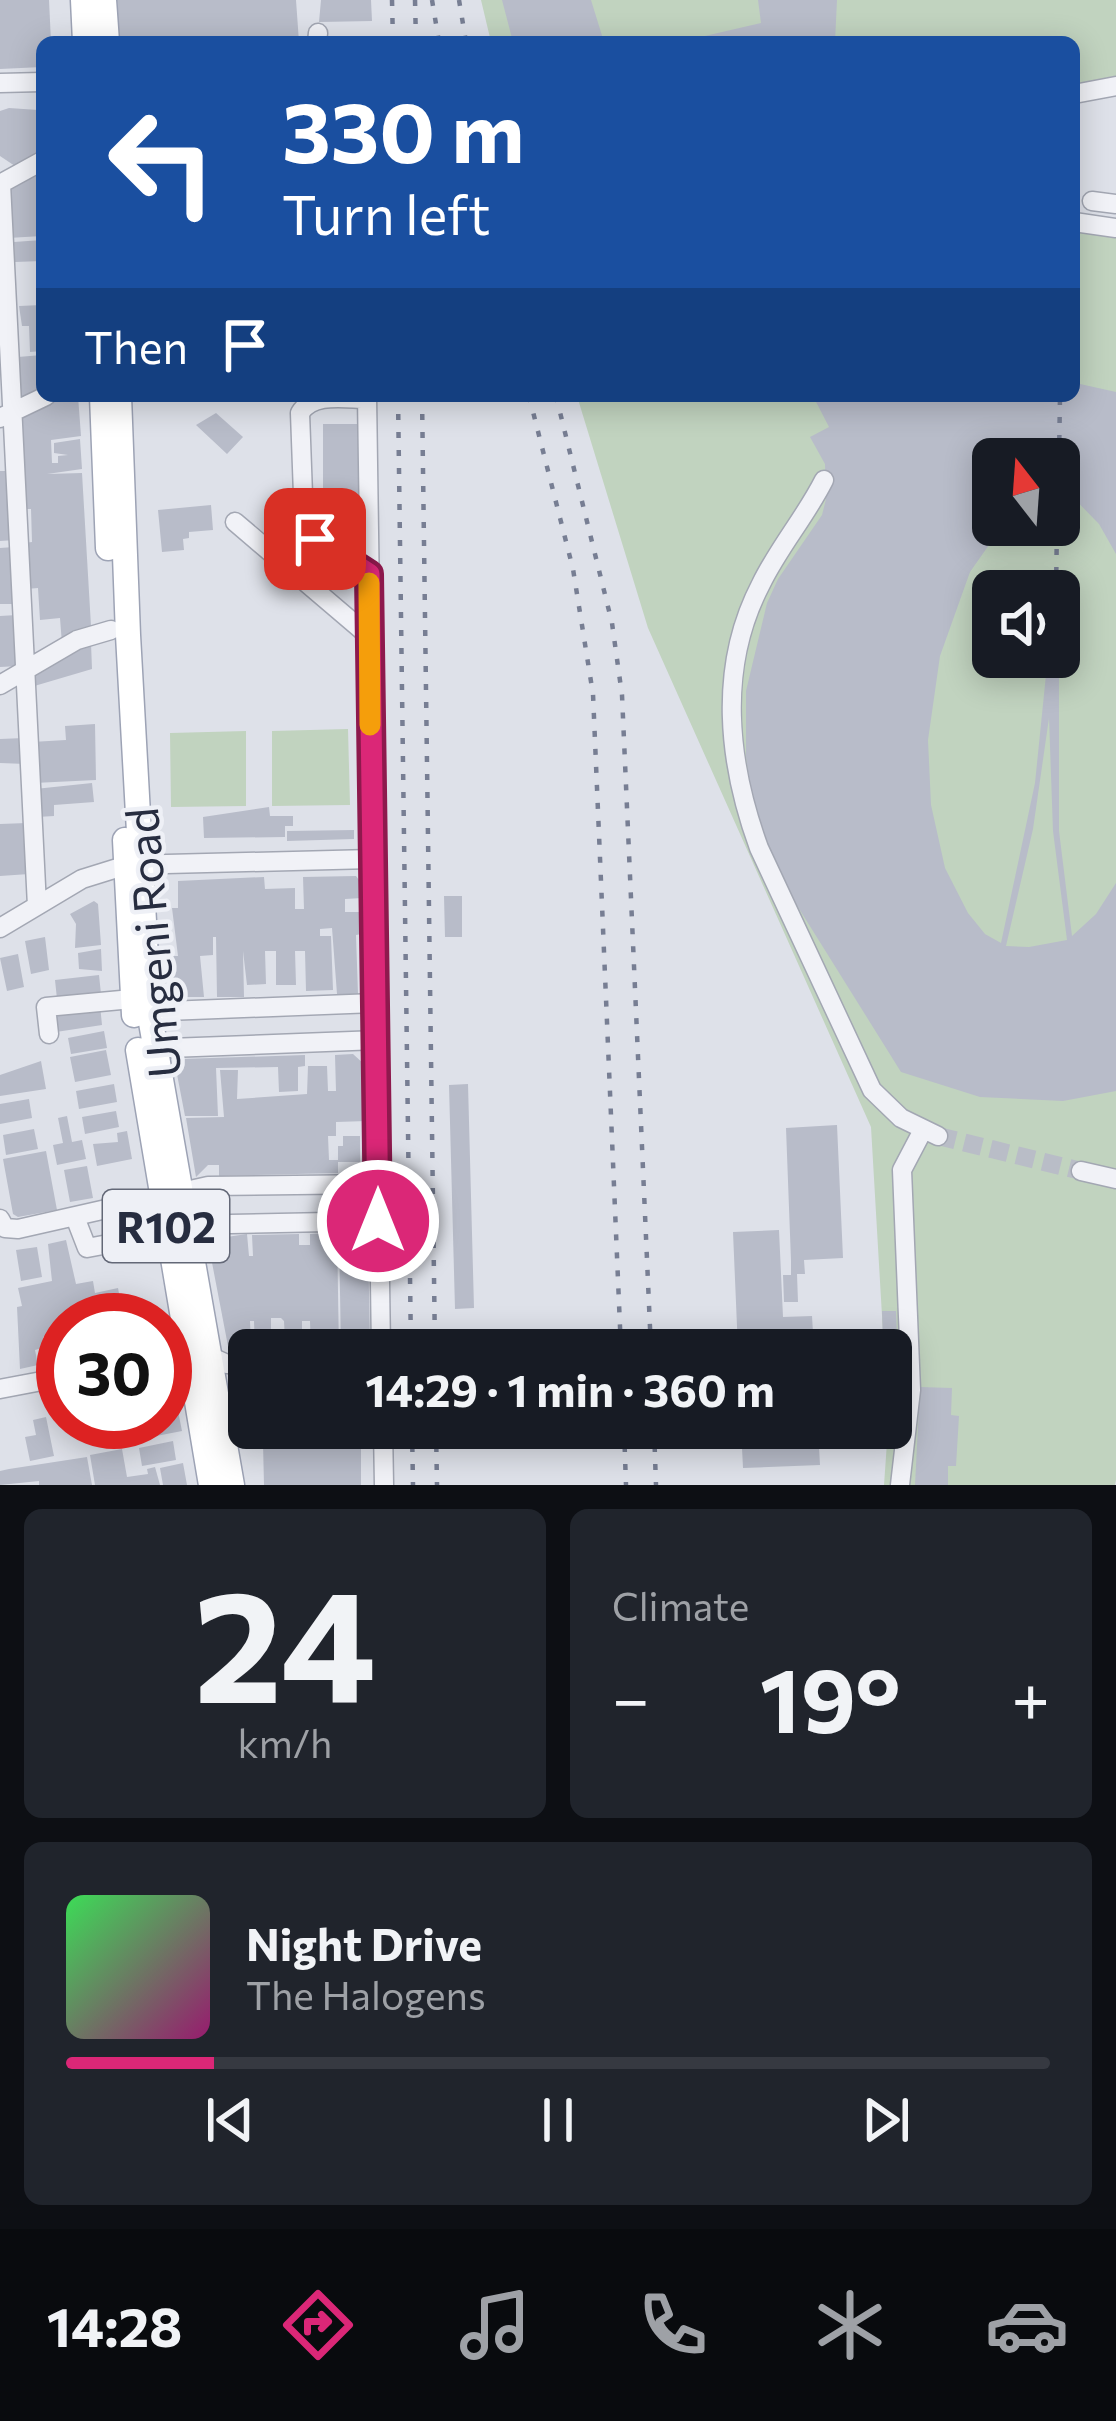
<!DOCTYPE html>
<meta charset="utf-8">
<style>
:root{--surface:#171b24;--page:#20242c;--text:#f1f3f6;--muted:#9ea1a6;--line:#363941;--accent:#db2777}
body{margin:0;font-family:Commissioner,sans-serif;background:var(--page);color:var(--text);height:100vh;display:flex;flex-direction:column;font-size:45px;white-space:nowrap}
*{box-sizing:border-box;margin:0}
p{font-size:39px;color:var(--muted)}
.icon{flex:none;width:66px;height:66px;fill:none;stroke:currentColor;stroke-width:2;stroke-linecap:round;stroke-linejoin:round}
.map{position:relative;height:1485px;overflow:hidden}
.details{display:flex;flex-direction:column;gap:24px;padding:24px;background:#0d0f14;flex:1}
.details>*{flex:none}
.banner{position:absolute;left:36px;top:36px;width:1044px;height:366px;border-radius:18px;box-shadow:0 6px 30px #0003;background:#1a4fa0;color:#fff;overflow:hidden}
.needle{width:78px;rotate:343deg}
.controls{position:absolute;left:972px;top:438px;display:grid;gap:24px}
.controls a{display:grid;place-items:center;width:108px;height:108px;border-radius:18px;background:var(--surface);box-shadow:0 6px 30px #0003;font-size:60px}
.speed{position:absolute;left:36px;top:1293px;display:flex;gap:24px;font-size:60px;font-weight:700;text-align:center}
.speed>*{display:grid;place-content:center;width:156px;height:156px;border-radius:50%;background:var(--surface);box-shadow:0 6px 30px #0003;line-height:1}
.speed .limit{border:18px solid #d22;background:#fff;color:#111}
.pin{position:absolute;display:grid;place-items:center;width:102px;height:102px;color:#fff;margin:-51px;border-radius:24px;box-shadow:0 6px 18px #0006}
.me{position:absolute;width:132px;margin:-66px;rotate:0deg;stroke-linejoin:round;filter:drop-shadow(0 0 9px #0008)}
.turn{display:flex;align-items:center;gap:42px;height:252px;padding:0 48px;font-size:54px}
.turn .icon{width:156px;height:156px;stroke-width:2.5}
.turn b{display:block;font-size:84px;line-height:102px}
.then{display:flex;align-items:center;height:114px;padding:0 48px;background:#0003;gap:24px;font-size:45px}
.big{font-size:90px;font-weight:700;line-height:1.1}
.details .tile{flex:1;display:flex;flex-direction:column;justify-content:center;gap:18px;min-width:0;padding:0 42px;border-radius:18px;background:var(--page)}
.details .dial{align-items:center;gap:0}
.dial b{font-size:156px;line-height:1}
.song{display:flex;align-items:center;gap:36px}
.cover{width:144px;height:144px;border-radius:18px;background:linear-gradient(135deg,hsl(130 70% 55%),hsl(320 70% 35%))}
.played{height:12px;border-radius:6px;background:linear-gradient(90deg,var(--accent) 15%,var(--line) 15%)}
.keys{display:flex;justify-content:space-around;direction:ltr}
.heat{display:flex;justify-content:space-between;align-items:center;font-size:66px;direction:ltr}
.details .tiles{flex:1;display:grid;gap:24px;grid-template-columns:1fr 1fr}
.tile:last-child{grid-column:span 2}
.trip{position:absolute;left:228px;top:1329px;width:684px;height:120px;border-radius:18px;background:var(--surface);box-shadow:0 6px 30px #0003;font-weight:700;line-height:120px;text-align:center}
.tabs{display:flex;height:192px;justify-content:space-around;align-items:center;background:#090b0e;color:var(--muted)}
.tabs .icon{width:84px;height:84px}
.tabs .active{color:var(--accent)}
.tabs b{font-size:54px;color:var(--text)}
.map>svg:first-child{display:block}
</style>
<div class="map">
<svg width="1116" height="1485" viewBox="0 0 1116 1485">
<rect width="100%" height="100%" fill="#dee1e9"/>
<path fill="#c1d3bf" fill-rule="evenodd" d="M481 0H1116V76L1074 84V42H491Z
M1074 232 1116 238V1480L1115 1485H884L888 1428H891V1350H884L871 1127 648 628 577 396H1074ZM993 459H1059V525H993ZM993 591H1059V657H993Z
M348 729 350 805 272 806V731Z
M246 731V806L171 807 170 733Z"/>
<path fill="#b8bcc9" fill-rule="evenodd" d="M0 0H49L51 42H42V67L0 69Z
M117 0H296L299 42H119Z
M321 0H371L372 21 319 22Z
M502 0H591L604 42H513Z
M758 0H837L835 42H679L761 23Z
M38 99H42V152L15 166 0 156V111L9 108 38 110Z
M42 171V236L8 238 5 189Z
M42 240V261L15 262 14 242Z
M42 305V351L30 352 29 326H22L19 306Z
M42 355V395L21 406 18 357Z
M1075 367 1080 384 1116 392V554L1099 524 1059 483V459H993V525H1003L970 572 940 656 928 740 931 805 945 868 968 913 985 934 1001 943 1035 783 1047 665 1059 657V831L1072 936 1096 914 1116 883V1091L1063 1101 980 1097 901 1072 783 883 760 826 751 791 746 757V691L767 603 778 579 822 515 826 499 825 464 810 437 829 427 813 396H1074ZM1049 718 1053 831 1067 940 1029 947 1006 946 1033 829Z
M54 396H78L81 436 51 440 52 463H58V456L68 455 54 453V443L80 439 82 469 47 474 82 473 91 626 62 644 60 618 40 620 38 588 26 589 24 543 32 542 31 509H22L18 415Z
M216 413 243 437 227 454 196 425Z
M323 424H363V524H323Z
M0 471H12L15 540 0 541Z
M211 505 213 530 189 532V538L183 539 184 550 162 552 158 510Z
M14 547 16 604H0V548Z
M17 615 19 666 0 667V616Z
M91 643 92 669 31 687 30 675Z
M95 724 96 780 34 783 32 742 66 740 65 726Z
M24 738 26 764 0 763V739Z
M92 783 94 802 54 805V816L37 817 35 789Z
M269 807 270 816H293V826H285V837L204 838 203 817Z
M27 823 29 874 0 876V824Z
M354 830V839L287 841V831Z
M356 876 362 884V898L345 899V912H362V934L356 935 358 994H337L332 928 320 929V936H331L333 990 306 991 305 951H295L296 985H276V951H265L266 984 247 985 243 951 244 997H217L216 937H213V955L200 956 204 997H182L170 989 171 956H178L172 908H178V881L264 877 265 889 295 888V909H304L303 877Z
M444 896H462V937H445Z
M94 901 98 904 101 945 75 948 76 924 70 914Z
M45 937 49 970 31 974 25 941Z
M101 949 102 971 79 969 78 953Z
M18 954 24 987 7 991 0 958Z
M99 975 101 994 57 999 55 980Z
M100 1005 102 1025 56 1032 54 1010Z
M104 1031 107 1048 71 1054 68 1038Z
M106 1050 111 1075 75 1082 70 1057Z
M353 1054 365 1065 367 1121 336 1122V1136H328L329 1160H338V1173L219 1176V1165H208L196 1177 186 1118 224 1117 220 1070H238L237 1099 307 1094 308 1066H327L328 1091H336L335 1055Z
M305 1055V1066L298 1067V1091L279 1092 278 1067 216 1068 218 1116H185L176 1069 181 1059Z
M41 1061 46 1089 0 1096V1075Z
M114 1084 117 1102 79 1109 76 1091Z
M468 1084 474 1308 455 1309 449 1085Z
M29 1099 32 1118 0 1124V1104Z
M116 1111 119 1127 85 1134 82 1117Z
M67 1116 72 1142 82 1140 86 1159 57 1165 53 1145 63 1143 58 1118Z
M837 1125 843 1258 804 1260 805 1274H797L798 1302H784L783 1275H791V1261L786 1128Z
M34 1129 38 1149 6 1155 3 1135Z
M127 1131 132 1159 97 1166 93 1144 118 1142 117 1133Z
M343 1136H360V1162H338V1146H343Z
M46 1151 57 1210 18 1217 13 1214 3 1159Z
M87 1166 93 1198 70 1202 64 1170Z
M779 1230 783 1317 812 1316 814 1350H738L733 1232Z
M356 1232 357 1243 368 1242 370 1343H359V1350H341L339 1233Z
M337 1233 339 1350H311L310 1321H302V1341H285L284 1321 281 1318H271V1350H255L254 1321H250L251 1344H245V1353L233 1351 228 1346 209 1247 213 1239 247 1234 249 1256H253L252 1235 299 1234V1245H310V1234Z
M66 1240 76 1284 93 1281 95 1293 118 1288 124 1320H94L91 1306 68 1310 70 1318 55 1321 58 1334 63 1333V1362L52 1364 46 1336 43 1337 45 1347 35 1350 38 1365 20 1369 17 1307 22 1306 18 1288 52 1281 48 1244Z
M37 1247 42 1277 21 1281 16 1250Z
M882 1311H896L897 1339 883 1340Z
M920 1387 952 1388 951 1415 959 1416 956 1466H948V1485H915Z
M176 1401 182 1431 151 1437 148 1422H165V1403Z
M46 1417 54 1456 30 1461 25 1437 36 1435 33 1420Z
M119 1422H141L144 1437 123 1442Z
M313 1428H372V1434L313 1435Z
M741 1428H818L820 1465 743 1468Z
M173 1441 176 1460 142 1466 139 1448Z
M361 1442V1485H264L263 1443Z
M122 1449 127 1477 148 1474 147 1469 155 1467 160 1485H95L90 1455Z
M87 1457 92 1485H39V1481L0 1485V1471L9 1469Z
M183 1463 187 1485H163L160 1468Z"/>
<g fill="none" stroke-linecap="round" stroke-linejoin="round">
<path stroke="#b9bdc7" stroke-width="18" stroke-dasharray="18 9" stroke-linecap="butt" d="M938 1136 1081 1171"/>
<g stroke="#a3a7b3" stroke-width="21">
<path id="minor" d="M317 42 318 33
M0 83 42 82
M1074 94 1116 86
M0 184 42 161
M1 184 37 906
M1092 201 1116 204
M1074 222 1116 228
M367 396 381 1350
M367 399C345 399 313 392 300 413L304 522 308 532 369 574
M0 418 46 396
M824 480C806 516 779 547 761 584 717 668 728 763 759 848L872 1090 901 1118 938 1136
M235 522 370 637
M0 685 77 640 111 630
M0 928 82 879 127 865 372 859
M141 1012 375 1003
M49 1034 46 1007 132 999
M143 1049 378 1040
M1081 1171 1116 1179
M75 1217 87 1248 167 1233
M0 1219 5 1228 18 1229 208 1186 378 1184
M179 1225 378 1221
M165 1358 207 1355 227 1364 249 1365
M0 1389 63 1377
M107 1422 109 1429
M383 1428 384 1485
M900 1485 911 1390 902 1170 923 1130"/>
</g>
<g stroke="#9da3b5" stroke-width="27">
<path id="major" d="M83 0 85 42
M104 0 107 42
M102 396 108 548
M119 396 128 635 149 1011 232 1485
M125 840 134 1015
M138 1050 211 1485"/>
</g>
<use href="#minor" stroke="#f1f2f7" stroke-width="18"/>
<use href="#major" stroke="#fff" stroke-width="24"/>
<path stroke="#777e93" stroke-width="4.5" stroke-dasharray="6 12" stroke-linecap="butt" d="M392 0 393 42
M415 0 416 42
M432 0 439 42
M459 0 466 42
M398 396 411 1350
M422 396 435 1350
M529 396 573 569 593 694 621 1350
M556 396 612 623 622 695 651 1350
M1059 459 1060 396
M1056 591 1057 525
M412 1428 413 1485
M436 1428 437 1485
M624 1428 626 1485
M654 1428 656 1485"/>
</g>
<g fill="none" stroke-linecap="round" stroke-linejoin="round">
<g stroke="#8e194d" stroke-width="30">
<path id="route" d="M315 539 369 574 378 1221"/>
</g>
<use href="#route" stroke="#db2777" stroke-width="21"/>
<path stroke="#f59e0b" stroke-width="21" d="M369 583 370 725"/>
</g>
<g text-anchor="middle" dominant-baseline="central" stroke-width="9" stroke-linejoin="round" paint-order="stroke">
<rect fill="#eef0f6" stroke="#636877" stroke-width="3" x="103" y="1190" width="126" height="72" rx="9"/>
<g font-size="42" font-weight="bold" fill="#272d40">
<text x="166" y="1226">R102</text>
</g>
<g font-size="45" fill="#272d40" stroke="#eef0f6">
<text transform="translate(151 943) rotate(-95)">Umgeni Road</text>
</g>
</g>
</svg>
<div class="controls">
<a><svg class="needle" viewBox="-14 -14 28 28"><path d="M0-13l5 13h-10z" fill="#e53935"/><path d="M0 13l5-13h-10z" fill="#9ea1a6"/></svg></a>
<a><svg class="icon" aria-label="sound" viewBox="0 0 24 24"><path d="M4 9h4l5-4v14l-5-4H4zM17 9q2 3 0 6"/></svg></a>
</div>
<div class="speed"><div class="limit">30</div></div>
<div class="pin" style="left:315px;top:539px;background:#d93025"><svg class="icon" aria-label="arrive" viewBox="0 0 24 24"><path d="M6 21V4h12l-3 4 3 4H6"/></svg></div>
<svg class="me" style="left:378px;top:1221px" viewBox="-20 -20 40 40"><circle r="17" fill="#db2777" stroke="#fff" stroke-width="3"/><path d="M0-11L8 9 0 5-8 9z" fill="#fff"/></svg>
<div class="trip">14:29 · 1 min · 360 m</div>
<div class="banner">
<div class="turn"><svg class="icon" aria-label="left" viewBox="0 0 24 24"><path d="M17 20v-9H6M10 6l-5 5 5 5"/></svg><div><b>330 m</b>Turn left</div></div>
<div class="then">Then<svg class="icon" aria-label="arrive" viewBox="0 0 24 24"><path d="M6 21V4h12l-3 4 3 4H6"/></svg></div>
</div>
</div>
<section class="details">
<div class="tiles">
<div class="tile dial"><b>24</b><p>km/h</p></div>
<div class="tile"><p>Climate</p>
<div class="heat"><a>−</a><b class="big">19°</b><a>+</a></div>
</div>
<div class="tile">
<div class="song"><i class="cover"></i><div><b>Night Drive</b><p>The Halogens</p></div></div>
<div class="played"></div>
<div class="keys"><svg class="icon" aria-label="previous" viewBox="0 0 24 24"><path d="M18 5L8 12l10 7zM5 5v14"/></svg><svg class="icon" aria-label="pause" viewBox="0 0 24 24"><path d="M8 5v14M16 5v14"/></svg><svg class="icon" aria-label="next" viewBox="0 0 24 24"><path d="M6 5l10 7-10 7zM19 5v14"/></svg></div>
</div>
</div>
</section>
<nav class="tabs">
<b>14:28</b>
<svg class="icon active" aria-label="directions" viewBox="0 0 24 24"><path d="M12 3l9 9-9 9-9-9zM9 14v-3h6M13 9l2 2-2 2"/></svg>
<svg class="icon" aria-label="music" viewBox="0 0 24 24"><path d="M9 18V5l10-2v13"/><circle cx="6" cy="18" r="3"/><circle cx="16" cy="16" r="3"/></svg>
<svg class="icon" aria-label="phone" viewBox="0 0 24 24"><path d="M5 4h4l2 5-3 2q2 4 5 5l2-3 5 2v4C11 20 4 13 5 4z"/></svg>
<svg class="icon" aria-label="climate" viewBox="0 0 24 24"><path d="M12 3v18M4 7l16 10M4 17L20 7"/></svg>
<svg class="icon" aria-label="car" viewBox="0 0 24 24"><path d="M5 17H2v-5l4-1 3-4h7l3 4 3 1v5h-3M9 17h6M6 11h13"/><circle cx="7" cy="17" r="2"/><circle cx="17" cy="17" r="2"/></svg>
</nav>
